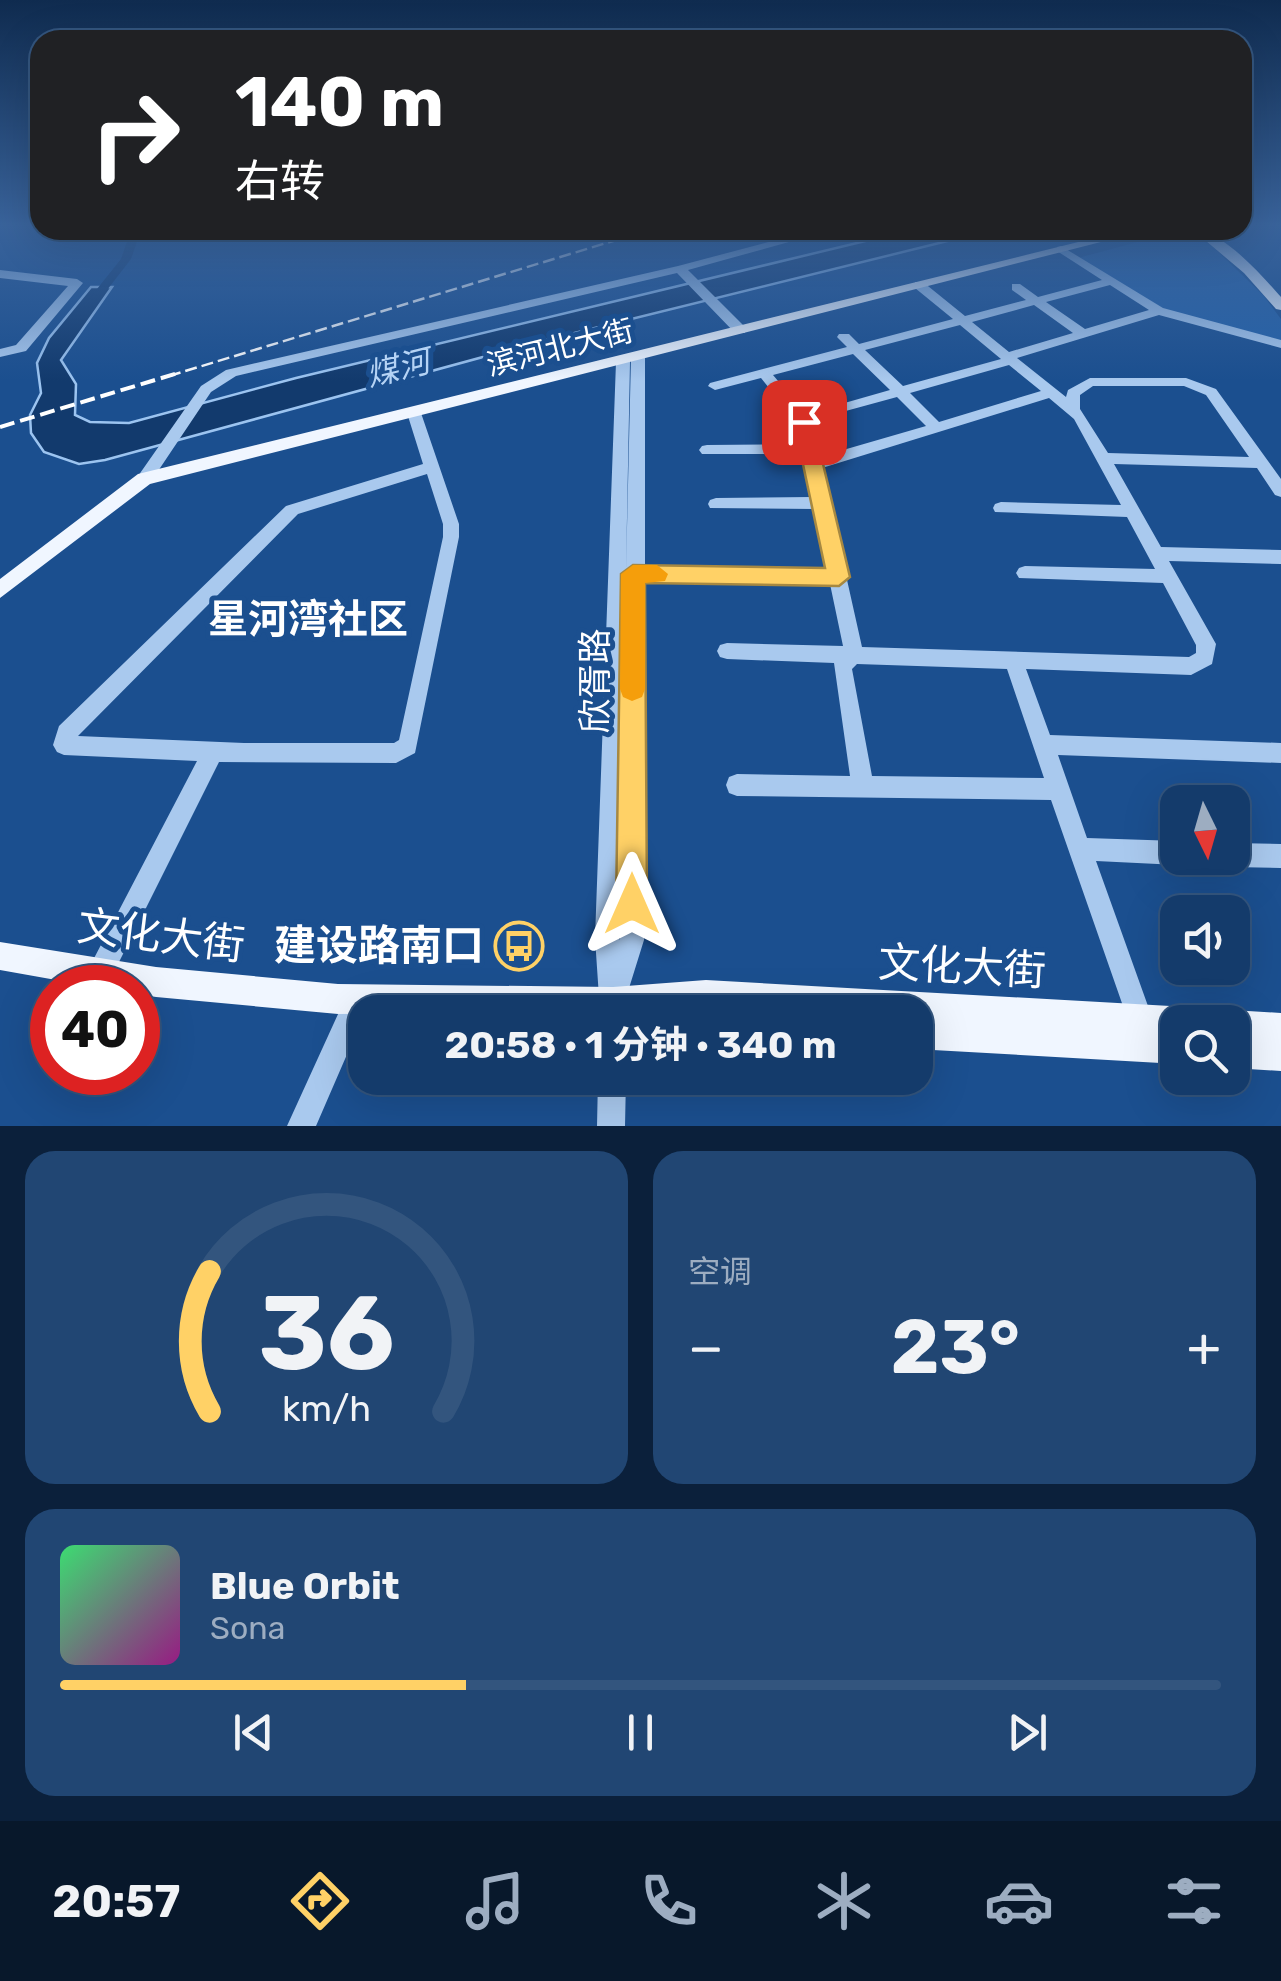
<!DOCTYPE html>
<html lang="zh">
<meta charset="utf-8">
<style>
:root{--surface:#143b6b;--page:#214673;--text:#f1f3f6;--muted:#9dadc1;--line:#33557e;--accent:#ffd166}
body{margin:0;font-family:Rubik,"Noto Sans SC",sans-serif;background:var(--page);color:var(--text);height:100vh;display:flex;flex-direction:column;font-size:38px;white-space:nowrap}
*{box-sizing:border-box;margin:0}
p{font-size:32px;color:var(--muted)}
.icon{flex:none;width:55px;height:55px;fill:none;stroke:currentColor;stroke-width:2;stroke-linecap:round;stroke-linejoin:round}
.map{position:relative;height:1126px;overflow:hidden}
.drawer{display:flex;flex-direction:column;gap:25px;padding:25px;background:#0b203b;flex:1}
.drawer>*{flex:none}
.top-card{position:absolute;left:30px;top:30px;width:1222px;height:210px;border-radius:30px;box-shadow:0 10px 40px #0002,0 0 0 2px var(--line);background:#202124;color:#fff;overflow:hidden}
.needle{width:65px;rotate:175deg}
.fabs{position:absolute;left:1160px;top:785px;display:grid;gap:20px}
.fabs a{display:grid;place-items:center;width:90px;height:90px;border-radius:20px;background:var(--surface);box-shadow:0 10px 40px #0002,0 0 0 2px var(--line);font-size:50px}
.speed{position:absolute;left:30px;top:965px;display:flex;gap:20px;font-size:50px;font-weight:700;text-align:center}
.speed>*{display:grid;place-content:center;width:130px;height:130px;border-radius:50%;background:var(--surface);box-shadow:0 10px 40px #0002,0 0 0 2px var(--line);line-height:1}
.speed .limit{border:15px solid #d22;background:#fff;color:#111}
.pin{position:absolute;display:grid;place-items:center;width:85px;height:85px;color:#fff;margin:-42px;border-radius:20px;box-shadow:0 5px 15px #0006}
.me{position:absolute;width:110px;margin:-55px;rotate:0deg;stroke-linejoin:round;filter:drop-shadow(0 0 8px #0008)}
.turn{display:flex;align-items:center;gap:35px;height:210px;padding:0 40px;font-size:45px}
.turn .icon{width:130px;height:130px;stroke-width:2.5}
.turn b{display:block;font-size:70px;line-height:85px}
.big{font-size:75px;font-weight:700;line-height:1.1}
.drawer .card{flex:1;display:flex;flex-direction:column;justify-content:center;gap:15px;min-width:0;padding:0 35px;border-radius:30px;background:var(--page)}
.drawer .dial{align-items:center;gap:0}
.dial svg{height:260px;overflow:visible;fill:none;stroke:var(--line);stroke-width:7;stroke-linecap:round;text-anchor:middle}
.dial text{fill:var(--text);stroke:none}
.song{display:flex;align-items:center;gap:30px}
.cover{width:120px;height:120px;border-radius:15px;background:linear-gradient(135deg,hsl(140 70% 55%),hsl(310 70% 35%))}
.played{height:10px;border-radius:5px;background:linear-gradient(90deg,var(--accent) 35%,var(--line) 35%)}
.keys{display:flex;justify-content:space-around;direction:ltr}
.heat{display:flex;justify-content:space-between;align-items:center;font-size:55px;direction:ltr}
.drawer .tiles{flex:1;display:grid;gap:25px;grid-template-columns:1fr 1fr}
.card:last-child{grid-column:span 2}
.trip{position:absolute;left:348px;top:995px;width:585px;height:100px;border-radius:30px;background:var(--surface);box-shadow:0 10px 40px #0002,0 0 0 2px var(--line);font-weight:700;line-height:100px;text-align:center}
.tabs{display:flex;height:160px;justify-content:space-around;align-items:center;background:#08182b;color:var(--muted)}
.tabs .icon{width:70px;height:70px}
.tabs .active{color:var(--accent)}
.tabs b{font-size:45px;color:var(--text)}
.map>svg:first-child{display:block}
</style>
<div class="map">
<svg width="1281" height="1126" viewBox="0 0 1281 1126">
<rect width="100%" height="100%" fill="#1b4f8f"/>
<path fill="#2461a8" d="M1171 233 1190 236 1211 245 1263 295 1281 319V341L1169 312 1078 258Z"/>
<path fill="#123a6d" stroke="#9cc4f0" stroke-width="2.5" d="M911 230H992L538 342 105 460 79 464 44 452 31 433 30 415 41 393 37 363 49 338 91 287H112L61 360 76 384 75 415 90 422 129 423 296 378Z"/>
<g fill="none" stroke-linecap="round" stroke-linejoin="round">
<path fill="#123a6d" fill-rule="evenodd" d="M131 230H141L131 259 97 303H89V299L121 259Z"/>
<path fill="#a9c9ee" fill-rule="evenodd" d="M814 230H832L688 270 745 327V333H735L677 273 236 376 211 392 150 483 144 485 136 479 201 386 226 370 678 266Z
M1061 246 1163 308 1281 340V348L1159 315 1017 358 1066 397 1068 390 1090 378H1186L1216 389 1281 479V497L1275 495 1257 468 1114 464 1161 547 1281 550V564L1169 561 1216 644 1212 664 1191 675 1026 669 1050 735 1281 743V763L1058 755 1087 838 1178 841V858H1188L1178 865 1096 861 1153 1020 1149 1029 1140 1033 1131 1029 1051 800 737 796 729 793 726 785 729 777 737 774 850 776 834 663 727 659 720 657 717 651 720 645 727 643 843 646 830 584 645 581 644 940 625 1001 626 1012H600L595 938 616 362 623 358 630 362 626 570 631 357 638 353 645 357V567L827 570 815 509 710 508 708 504 710 500 716 498 812 497 803 454H702L699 450 702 446 707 445 801 444 797 423 761 378 715 390 708 386 710 383 847 347 837 337 839 334H849L859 344 953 319 915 288V282H923L965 316 1026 300 1012 290V284H1020L1038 297 1102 280 1057 251V247ZM1110 285 1149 310 1085 329 1046 302ZM1034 305 1073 333 1009 352 972 322ZM960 325 1001 359 903 386 865 350ZM853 354 890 390 806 414 773 375ZM1009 365 1041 391 939 422 910 393ZM1093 386H1184L1206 395 1249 457 1108 453 1080 409V395ZM897 397 926 426 819 457 812 424 820 418ZM1049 398 1074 419 1121 505 1001 502 995 504 993 508 995 512 1127 517 1155 569 1025 566 1019 568 1016 573 1019 578 1163 583 1196 645V653L1189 657 862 647 822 468ZM626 577 627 579 620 940 619 938ZM857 664 1007 669 1044 778 872 776 852 669Z
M0 270 77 279 83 283 26 351 0 357V349L16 345 68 286 0 278Z
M414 408 421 413 459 524V537L415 753 396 763 219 762 109 982 100 986 91 982 87 973 91 964 197 761 64 755 57 752 53 745 59 726 286 506 423 464 407 413ZM427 474 443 524V537L399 740 394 743H244L78 736 298 514Z
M1232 843 1281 844V868L1232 867 1224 863 1221 858H1232Z
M358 986 367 990 371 999 316 1126H287L349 990Z
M598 1078H626L625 1126H597Z"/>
<path fill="#f0f6ff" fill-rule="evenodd" d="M1127 230H1148L150 484 0 598V579L138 474Z
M1193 230C1223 230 1261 275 1281 297V310L1276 309 1244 273Z
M0 942 156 967 338 984 613 987 706 980 1188 1007 1199 1011 1203 1022H1178V1064L915 1049V1012L706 1010 338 1014 156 997 138 994V988H101L0 970Z
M1232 1010 1281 1013V1071L1232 1068V1022H1218L1221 1014Z"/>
<path stroke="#fff" stroke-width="2.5" stroke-dasharray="12 5" stroke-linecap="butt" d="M169 376 649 230"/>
<path stroke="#fff" stroke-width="4" stroke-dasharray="15 6" stroke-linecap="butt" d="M0 427 178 373"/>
</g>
<linearGradient id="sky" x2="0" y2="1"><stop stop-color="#0f2b4f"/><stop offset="0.59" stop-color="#39639b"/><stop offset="1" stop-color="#39639b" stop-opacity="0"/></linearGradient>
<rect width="1281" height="381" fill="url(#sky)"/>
<path fill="#ffd166" stroke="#a68842" stroke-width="2.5" d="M804 416 813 422 850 577 839 586 645 583 647 904 643 915 632 919 621 915 616 904 621 574 633 565 825 568 794 422Z"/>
<path fill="#f59e0b" d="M633 565H657L668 574 665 581 645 583V689L642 697 632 701 623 697 620 689 621 574Z"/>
<defs>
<g id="bus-ring" transform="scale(2.5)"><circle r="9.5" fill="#1b4f8f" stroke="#ffd166" stroke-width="1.5"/><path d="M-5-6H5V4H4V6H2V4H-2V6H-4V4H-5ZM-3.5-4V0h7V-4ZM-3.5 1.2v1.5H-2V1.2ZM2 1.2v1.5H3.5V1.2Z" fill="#ffd166"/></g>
</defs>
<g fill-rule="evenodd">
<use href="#bus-ring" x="519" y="946"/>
</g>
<g text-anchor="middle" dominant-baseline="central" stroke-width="10" stroke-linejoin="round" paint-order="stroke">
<g font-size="30" fill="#fff" stroke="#1b4f8f">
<text transform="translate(560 348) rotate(-14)">滨河北大街</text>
</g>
<g font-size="32" font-style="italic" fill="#b5d3f5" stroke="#1b4f8f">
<text transform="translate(398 368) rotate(-14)">煤河</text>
</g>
<g font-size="35" fill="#fff" stroke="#1b4f8f">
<text transform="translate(595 681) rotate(-90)">欣胥路</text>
</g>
<g font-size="40" font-weight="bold" fill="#fff" stroke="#1b4f8f">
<text x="308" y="619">星河湾社区</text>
</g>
<g font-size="42" fill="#fff" stroke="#1b4f8f">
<text transform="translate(161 936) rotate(7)">文化大街</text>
<text transform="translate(962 967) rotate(3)">文化大街</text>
</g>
<g font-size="42" font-weight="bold" fill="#fff" stroke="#1b4f8f" text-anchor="end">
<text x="484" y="946">建设路南口</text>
</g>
</g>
</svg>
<div class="fabs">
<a><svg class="needle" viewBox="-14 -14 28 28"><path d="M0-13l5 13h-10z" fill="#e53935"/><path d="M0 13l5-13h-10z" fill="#9dadc1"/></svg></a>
<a><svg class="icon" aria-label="sound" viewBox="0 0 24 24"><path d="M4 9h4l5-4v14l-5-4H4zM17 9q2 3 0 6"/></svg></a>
<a><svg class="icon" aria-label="search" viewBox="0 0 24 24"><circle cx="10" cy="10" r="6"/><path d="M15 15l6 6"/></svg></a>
</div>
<div class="speed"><div class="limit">40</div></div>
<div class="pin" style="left:804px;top:422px;background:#d93025"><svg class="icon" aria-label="arrive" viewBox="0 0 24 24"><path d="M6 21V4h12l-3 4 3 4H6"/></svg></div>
<svg class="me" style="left:632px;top:904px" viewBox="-20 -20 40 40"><path d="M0-17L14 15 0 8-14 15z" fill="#ffd166" stroke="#fff" stroke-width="4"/></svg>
<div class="trip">20:58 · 1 分钟 · 340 m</div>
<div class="top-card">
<div class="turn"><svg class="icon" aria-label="right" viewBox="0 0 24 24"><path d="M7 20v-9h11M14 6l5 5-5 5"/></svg><div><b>140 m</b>右转</div></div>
</div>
</div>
<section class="drawer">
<div class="tiles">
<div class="card dial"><svg viewBox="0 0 100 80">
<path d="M14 69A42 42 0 1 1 86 69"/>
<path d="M14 69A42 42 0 0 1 14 26" stroke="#ffd166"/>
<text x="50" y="56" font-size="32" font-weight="700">36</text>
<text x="50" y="72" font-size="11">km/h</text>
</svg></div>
<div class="card"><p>空调</p>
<div class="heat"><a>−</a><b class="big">23°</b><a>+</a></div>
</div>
<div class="card">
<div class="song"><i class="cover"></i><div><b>Blue Orbit</b><p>Sona</p></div></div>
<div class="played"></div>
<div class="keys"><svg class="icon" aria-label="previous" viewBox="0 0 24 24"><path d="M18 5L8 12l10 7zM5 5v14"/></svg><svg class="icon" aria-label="pause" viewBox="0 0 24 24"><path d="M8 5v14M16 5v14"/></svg><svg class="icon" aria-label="next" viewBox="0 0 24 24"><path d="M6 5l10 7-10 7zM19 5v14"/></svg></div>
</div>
</div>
</section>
<nav class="tabs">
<b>20:57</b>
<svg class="icon active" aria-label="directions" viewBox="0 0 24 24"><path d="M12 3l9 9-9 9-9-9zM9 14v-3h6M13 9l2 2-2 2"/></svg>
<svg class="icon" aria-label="music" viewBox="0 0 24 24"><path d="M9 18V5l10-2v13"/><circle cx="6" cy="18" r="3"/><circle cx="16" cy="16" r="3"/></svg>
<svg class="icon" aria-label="phone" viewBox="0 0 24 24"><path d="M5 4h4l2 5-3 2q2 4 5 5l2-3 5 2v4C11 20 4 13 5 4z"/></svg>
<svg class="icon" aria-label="climate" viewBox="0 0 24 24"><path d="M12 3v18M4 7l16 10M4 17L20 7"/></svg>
<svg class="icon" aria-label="car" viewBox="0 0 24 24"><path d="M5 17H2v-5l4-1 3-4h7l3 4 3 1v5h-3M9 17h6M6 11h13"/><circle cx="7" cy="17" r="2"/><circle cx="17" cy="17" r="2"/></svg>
<svg class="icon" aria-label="filters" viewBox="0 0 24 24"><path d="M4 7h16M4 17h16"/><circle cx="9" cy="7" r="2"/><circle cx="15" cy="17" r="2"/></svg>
</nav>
